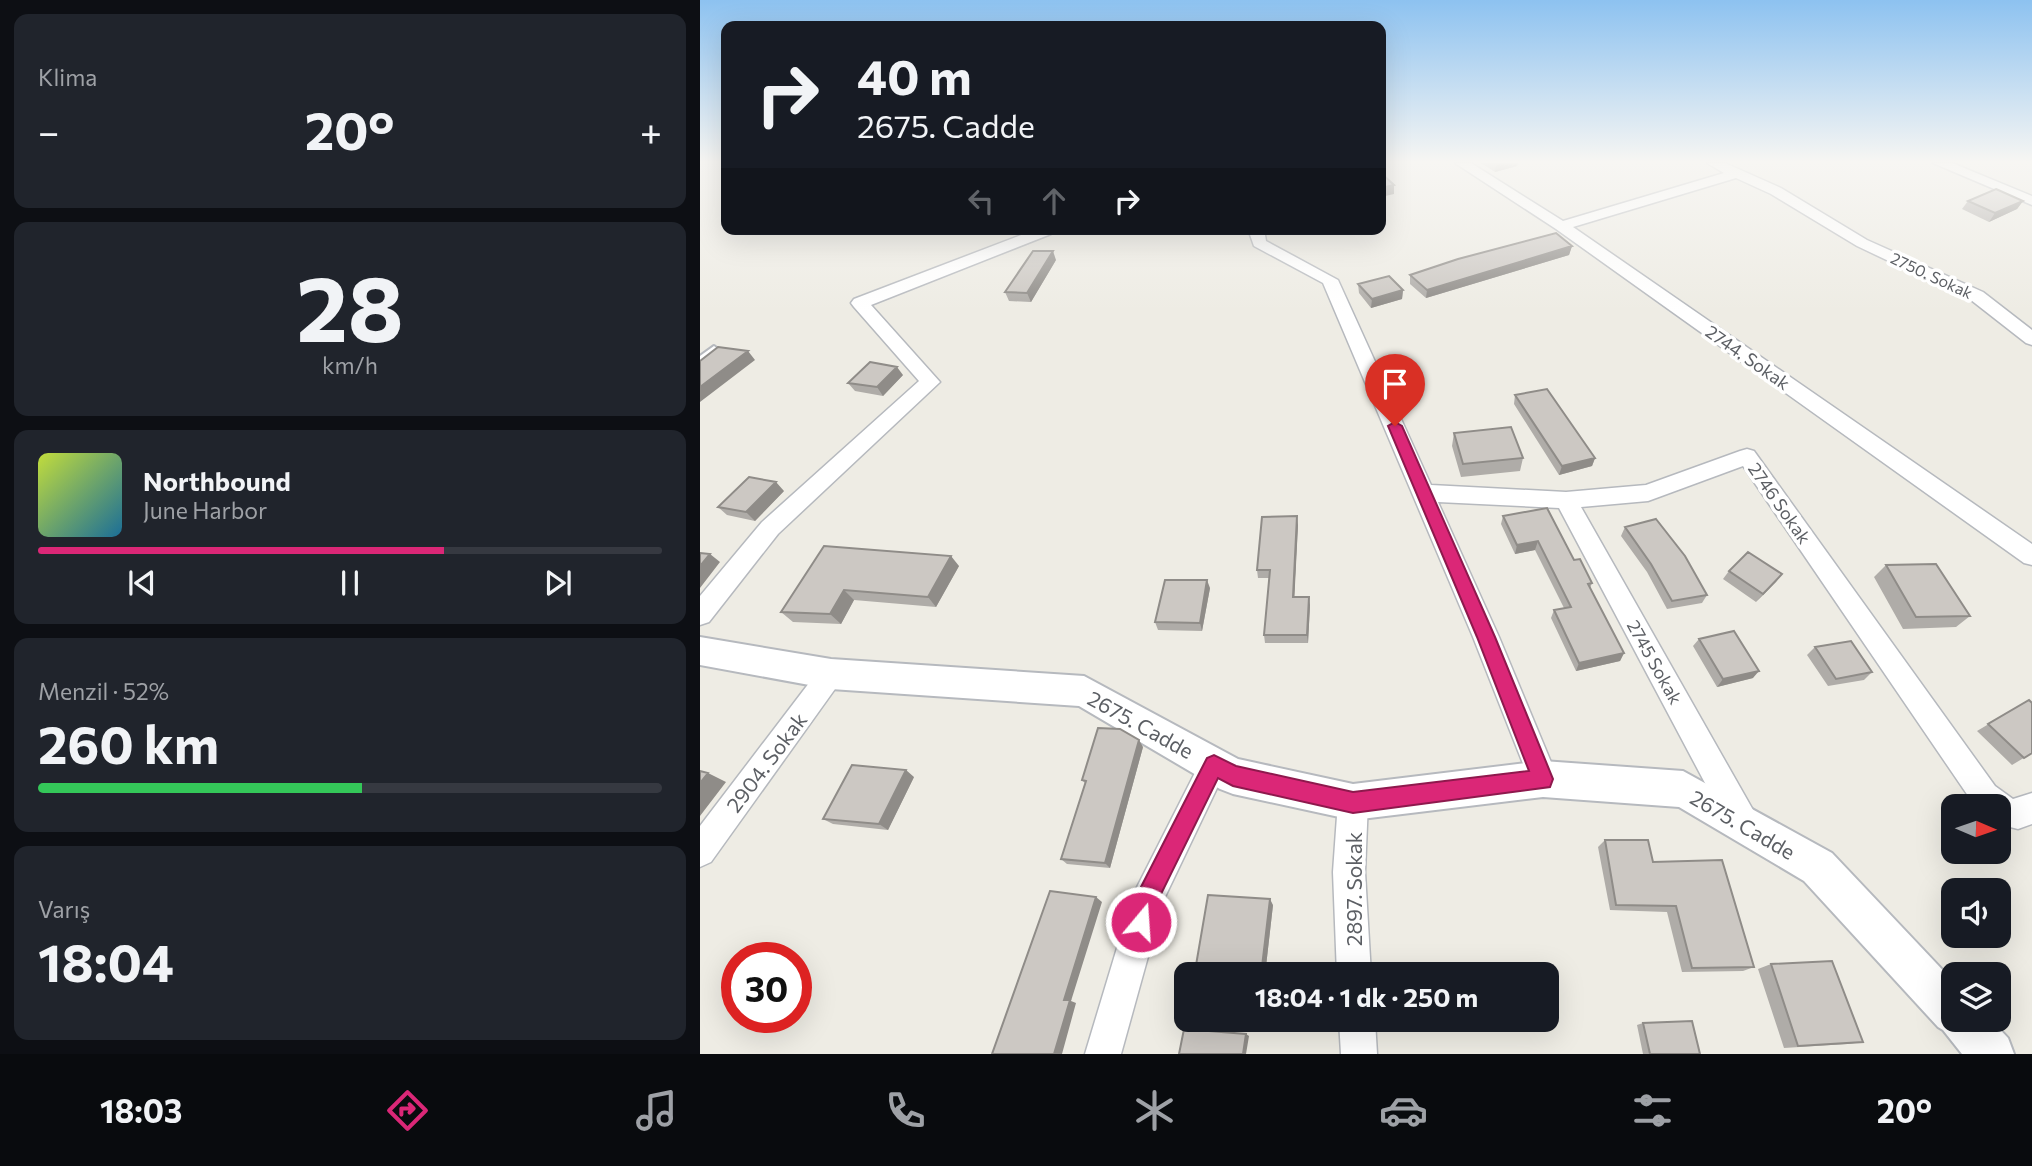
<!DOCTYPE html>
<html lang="tr">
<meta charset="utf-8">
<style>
:root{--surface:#171b24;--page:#20242c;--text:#f1f3f6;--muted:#9ea1a6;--line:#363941;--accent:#db2777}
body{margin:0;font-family:Commissioner,sans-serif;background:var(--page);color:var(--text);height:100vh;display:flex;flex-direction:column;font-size:26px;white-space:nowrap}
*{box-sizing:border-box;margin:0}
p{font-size:23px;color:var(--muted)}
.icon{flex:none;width:38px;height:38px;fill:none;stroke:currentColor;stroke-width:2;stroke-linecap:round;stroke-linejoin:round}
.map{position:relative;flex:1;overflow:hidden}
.details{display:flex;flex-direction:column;gap:14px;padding:14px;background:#0d0f14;width:700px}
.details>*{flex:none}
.banner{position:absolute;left:21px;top:21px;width:665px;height:214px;border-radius:14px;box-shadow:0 7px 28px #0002;background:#171b24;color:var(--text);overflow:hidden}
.needle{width:46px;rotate:92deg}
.buttons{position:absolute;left:1241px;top:794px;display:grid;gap:14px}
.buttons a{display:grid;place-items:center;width:70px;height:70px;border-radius:14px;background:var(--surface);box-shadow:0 7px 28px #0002;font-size:35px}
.speed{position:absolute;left:21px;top:942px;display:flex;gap:14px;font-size:35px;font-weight:700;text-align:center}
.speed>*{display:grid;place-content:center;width:91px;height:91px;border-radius:50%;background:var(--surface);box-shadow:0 7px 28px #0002;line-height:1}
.speed .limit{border:10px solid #d22;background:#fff;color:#111}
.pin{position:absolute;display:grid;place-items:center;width:60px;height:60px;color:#fff;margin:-72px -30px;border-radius:50% 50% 50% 0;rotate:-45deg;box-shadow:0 0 7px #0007}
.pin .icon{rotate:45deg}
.me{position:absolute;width:77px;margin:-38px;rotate:18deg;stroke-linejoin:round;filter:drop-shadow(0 0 5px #0008)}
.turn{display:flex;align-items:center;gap:24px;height:147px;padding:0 21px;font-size:32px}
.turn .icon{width:91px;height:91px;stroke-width:2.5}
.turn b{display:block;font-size:49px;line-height:60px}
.lanes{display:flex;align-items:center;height:66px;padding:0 21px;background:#0003;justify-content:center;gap:35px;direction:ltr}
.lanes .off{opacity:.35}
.big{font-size:52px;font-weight:700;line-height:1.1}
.details .tile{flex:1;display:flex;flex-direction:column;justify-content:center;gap:10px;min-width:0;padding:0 24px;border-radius:14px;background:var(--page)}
.details .dial{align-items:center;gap:0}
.dial b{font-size:91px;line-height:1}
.song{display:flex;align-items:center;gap:21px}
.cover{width:84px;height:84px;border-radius:10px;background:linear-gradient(135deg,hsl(70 70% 55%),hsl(200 70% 35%))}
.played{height:7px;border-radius:4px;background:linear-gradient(90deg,var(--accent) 65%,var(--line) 65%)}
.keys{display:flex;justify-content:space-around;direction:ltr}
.heat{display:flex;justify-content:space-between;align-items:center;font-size:38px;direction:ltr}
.charge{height:10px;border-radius:5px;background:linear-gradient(90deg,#34c759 52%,var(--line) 0)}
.trip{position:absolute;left:474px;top:962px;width:385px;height:70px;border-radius:14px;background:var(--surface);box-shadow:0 7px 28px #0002;font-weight:700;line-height:70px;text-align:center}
.tabs{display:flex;height:112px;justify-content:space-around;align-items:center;background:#090b0e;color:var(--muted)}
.tabs .icon{width:49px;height:49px}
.tabs .current{color:var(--accent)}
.tabs b{font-size:32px;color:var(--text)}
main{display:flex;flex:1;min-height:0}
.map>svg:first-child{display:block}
</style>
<main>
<section class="details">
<div class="tile"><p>Klima</p>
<div class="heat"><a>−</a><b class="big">20°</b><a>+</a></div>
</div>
<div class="tile dial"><b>28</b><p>km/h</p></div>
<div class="tile">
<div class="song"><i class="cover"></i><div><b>Northbound</b><p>June Harbor</p></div></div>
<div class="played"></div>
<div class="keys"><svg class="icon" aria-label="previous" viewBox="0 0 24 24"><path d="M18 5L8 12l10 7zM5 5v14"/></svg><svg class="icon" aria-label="pause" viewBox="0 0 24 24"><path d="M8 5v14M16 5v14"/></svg><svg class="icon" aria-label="next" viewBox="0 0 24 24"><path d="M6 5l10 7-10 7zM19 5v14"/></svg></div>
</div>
<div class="tile"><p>Menzil · 52%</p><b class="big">260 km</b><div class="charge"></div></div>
<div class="tile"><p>Varış</p><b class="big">18:04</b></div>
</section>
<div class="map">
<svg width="1332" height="1054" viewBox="0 0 1332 1054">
<rect width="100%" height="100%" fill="#eeece4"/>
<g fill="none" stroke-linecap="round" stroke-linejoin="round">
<g stroke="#b6b9be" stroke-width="4">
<path id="service" d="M14 346 18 349 17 351 0 363V356Z"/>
</g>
<g stroke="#b6b9be" stroke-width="3">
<path id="minor" d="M755 163H771L863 221 1024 173 1007 163H1025L1081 188 1167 240 1283 292 1332 330V345L1326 343 1271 300 1157 246 1071 194 1036 178 873 227 1332 544V565L1324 563 856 229Z
M1233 163H1252L1332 196V205Z
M337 229 354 231 351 234 171 305 240 382 78 534 9 622 0 625V596L62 522 219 381 154 307 151 303 154 299Z
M548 229H564L566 241 638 280 731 485 866 492 946 485 1040 451 1047 449 1054 451 1295 786 1313 799 1332 793V824L1318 829 1298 824V807L1275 806 1043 466 948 501 881 507 1053 810 1057 821 1053 832 1042 836 1031 832 859 508 738 502 799 637 858 779 853 789 843 794 833 789 773 637 623 283 554 246Z
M131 662 140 666 144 674 140 682 11 862 0 867V826L122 666Z
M514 751 524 755 528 765 464 899 421 1054H385L433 895 504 755Z
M653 787 664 791 668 802 665 872 671 975H637L633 872 638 802 642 791Z
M639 1020H675L677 1054H641Z"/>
</g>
<g stroke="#b6b9be" stroke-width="4">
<path id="tertiary" d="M0 637 131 659 384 676 538 759 653 784 843 761 983 771 1132 853 1253 981V1020H1291L1308 1038 1314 1054H1262L1243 1030 1238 1027 1104 881 979 807 843 797 653 820 533 794 520 789 379 706 131 689 0 665Z"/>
</g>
<use href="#service" fill="#fff" fill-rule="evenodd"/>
<use href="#minor" fill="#fff" fill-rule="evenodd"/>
<use href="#tertiary" fill="#fff" fill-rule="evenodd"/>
</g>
<path fill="#afaca8" d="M781 163H818L817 166 795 172Z
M1268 201H1323L1317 209 1289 222 1262 209Z
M872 246 869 255 726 298 710 284V275Z
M356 260 331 302 309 301 305 292Z
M658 284 703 290 702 299 671 308 659 293Z
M203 375 183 396 155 391 148 383Z
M815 395 895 458 892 466 859 475 814 404Z
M754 433 823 458 820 471 761 477 752 446Z
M84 491 55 521 27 515 18 507Z
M803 516 874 560 892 583 890 588 924 653 920 661 876 671 851 618 854 610 864 608 835 550 815 554 801 524Z
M598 525 594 597 610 605 608 643H565L564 635 569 578H558L557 570Z
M925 527 1007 595 1002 603 967 609 947 572 921 536Z
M124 546 259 566 236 607 154 600 141 624 93 622 81 612Z
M1186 565 1270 616 1256 627 1203 629 1174 577Z
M1029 571 1082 574 1056 602 1023 579Z
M510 588 502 631 458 630 455 622Z
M999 639 1053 678 1017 687 993 646Z
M1115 647 1172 672 1164 680 1128 686 1107 655Z
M1329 700 1332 753 1312 765 1277 731Z
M443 747 410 868 367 864 361 859 385 783 382 780Z
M214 777 188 830 133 824 123 819Z
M905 840 953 862 1054 967 1043 971 982 972 967 912 910 910 898 847Z
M573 905 565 975H499L495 971Z
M1071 964 1163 1042 1147 1044 1084 1048 1058 969Z
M943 1023 1000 1054H943L937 1025Z"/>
<path fill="#8f8c88" d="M799 163H818L817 166 795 172 796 164Z
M694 185V194L681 197V188Z
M1323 201 1317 209 1289 222 1295 213Z
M872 246 869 255 726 298 727 290Z
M353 251 356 260 331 302 327 293Z
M703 290 702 299 671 308 672 299Z
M48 351 55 360 0 402V387Z
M197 367 203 375 183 396 177 387Z
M895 458 892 466 859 475 862 466Z
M76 482 84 491 55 521 46 512Z
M597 516 598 525 594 605 593 597Z
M838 541 835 550 815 554 817 545Z
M10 554 20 562 0 588V566Z
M251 556 259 566 236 607 228 597Z
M1082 574 1076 582 1056 602 1063 594Z
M507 580 510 588 502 631 500 623Z
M144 590 154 600 141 624 130 614Z
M609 597 610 605 608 643 607 635Z
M924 653 920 661 876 671 879 663Z
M1059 671 1053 678 1017 687 1023 679Z
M439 740 443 747 410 868 405 863Z
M206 770 214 777 188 830 179 824Z
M8 773 26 782 0 816V783Z
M396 897 402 902 371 1001 376 1003 362 1054H354L364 1000Z
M570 899 573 905 565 975H561Z
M546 1034 549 1036 546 1054H543Z"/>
<path fill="#ccc8c3" stroke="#8f8c88" stroke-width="2" d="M681 173 694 185 681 188Z
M1296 189 1323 201 1295 213 1268 201Z
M856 233 872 246 727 290 710 275 758 259Z
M333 251H353L327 293 305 292Z
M689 276 703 290 672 299 658 284Z
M18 347 48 351 0 387V361Z
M170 362 197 367 177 387 148 383Z
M847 389 895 458 862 466 815 395Z
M811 427 823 458 763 464 754 433Z
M49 477 76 482 46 512 18 507Z
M847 508 874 560 880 559 892 583 888 584 924 653 879 663 854 610 871 607 838 541 817 545 803 516Z
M597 516 593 597H609L607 635H564L570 570H557L562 517Z
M956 519 985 556 1007 595 972 601 951 564 925 527Z
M124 546 251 556 228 597 144 590 130 614 81 612Z
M1048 552 1082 574 1063 594 1029 571Z
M0 553 10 554 0 566Z
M1236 564 1270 616 1216 617 1186 565Z
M465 580H507L500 623 455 622Z
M1034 631 1059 671 1023 679 999 639Z
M1151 641 1172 672 1136 679 1115 647Z
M1329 700 1332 703V753L1324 758 1288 724Z
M398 728 420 729 439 740 405 863 361 859 386 781 382 780Z
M152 765 206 770 179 824 123 819Z
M0 771 8 773 0 783Z
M905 840H948L953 862 1022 860 1054 967 992 968 976 906 916 905Z
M350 891 396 897 364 1000H370L354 1054H292Z
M508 895 570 899 561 975 495 971Z
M1132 961 1163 1042 1098 1046 1071 964Z
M992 1021 1000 1054H950L943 1023Z
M484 1029 546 1034 543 1054H479Z"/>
<linearGradient id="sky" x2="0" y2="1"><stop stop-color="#8dc2f0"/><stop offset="0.52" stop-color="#f7f6f3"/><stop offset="1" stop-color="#f7f6f3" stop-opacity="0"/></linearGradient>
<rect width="1332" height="311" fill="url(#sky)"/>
<path fill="#db2777" stroke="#8e194d" stroke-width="2" d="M695 422 702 426 795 637 853 779 850 787 653 813 533 786 518 778 459 898 449 930 441 933 433 930 430 922 441 887 507 758 514 755 536 766 653 792 829 771 777 637 688 426Z"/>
<g text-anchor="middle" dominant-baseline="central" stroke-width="7" stroke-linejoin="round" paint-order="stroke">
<g font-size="16" fill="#5c5f64" stroke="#fff">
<text transform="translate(1232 275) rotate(25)">2750. Sokak</text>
</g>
<g font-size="18" fill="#5c5f64" stroke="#fff">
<text transform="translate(1048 357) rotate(35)">2744. Sokak</text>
<text transform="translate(1080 503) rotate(55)">2746 Sokak</text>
<text transform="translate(955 662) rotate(61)">2745 Sokak</text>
</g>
<g font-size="21" fill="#5c5f64" stroke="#fff">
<text transform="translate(441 724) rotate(29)">2675. Cadde</text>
<text transform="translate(66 762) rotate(-53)">2904. Sokak</text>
<text transform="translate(1043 824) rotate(30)">2675. Cadde</text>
<text transform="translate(653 889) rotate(-90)">2897. Sokak</text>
</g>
</g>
</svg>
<div class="buttons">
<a><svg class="needle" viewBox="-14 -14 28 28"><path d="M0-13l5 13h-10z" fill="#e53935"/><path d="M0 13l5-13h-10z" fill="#9ea1a6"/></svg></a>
<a><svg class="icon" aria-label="sound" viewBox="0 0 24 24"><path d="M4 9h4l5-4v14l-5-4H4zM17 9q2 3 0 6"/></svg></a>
<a><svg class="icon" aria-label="layers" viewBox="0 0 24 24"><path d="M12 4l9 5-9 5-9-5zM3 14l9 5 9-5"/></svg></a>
</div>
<div class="speed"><div class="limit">30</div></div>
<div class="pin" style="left:695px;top:426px;background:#d93025"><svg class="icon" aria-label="arrive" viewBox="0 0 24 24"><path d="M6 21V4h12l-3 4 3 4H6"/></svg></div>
<svg class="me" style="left:441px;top:922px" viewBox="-20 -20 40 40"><circle r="17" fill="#db2777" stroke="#fff" stroke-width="3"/><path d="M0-11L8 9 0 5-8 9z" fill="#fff"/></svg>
<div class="trip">18:04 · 1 dk · 250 m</div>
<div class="banner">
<div class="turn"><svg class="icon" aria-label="right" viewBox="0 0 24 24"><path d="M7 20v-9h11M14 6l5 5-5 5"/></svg><div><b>40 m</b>2675. Cadde</div></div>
<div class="lanes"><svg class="icon off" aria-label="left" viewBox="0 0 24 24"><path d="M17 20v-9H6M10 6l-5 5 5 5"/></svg><svg class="icon off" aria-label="ahead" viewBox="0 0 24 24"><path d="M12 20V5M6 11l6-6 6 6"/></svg><svg class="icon" aria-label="right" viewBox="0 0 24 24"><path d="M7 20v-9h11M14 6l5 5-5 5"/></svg></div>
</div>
</div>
</main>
<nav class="tabs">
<b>18:03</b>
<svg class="icon current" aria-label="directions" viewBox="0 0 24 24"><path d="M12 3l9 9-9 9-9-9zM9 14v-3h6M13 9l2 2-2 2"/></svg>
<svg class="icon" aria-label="music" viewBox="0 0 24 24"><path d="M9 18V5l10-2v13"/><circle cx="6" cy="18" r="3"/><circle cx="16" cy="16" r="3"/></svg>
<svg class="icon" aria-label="phone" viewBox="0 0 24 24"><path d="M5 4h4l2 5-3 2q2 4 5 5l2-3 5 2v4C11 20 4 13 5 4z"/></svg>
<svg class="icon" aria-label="climate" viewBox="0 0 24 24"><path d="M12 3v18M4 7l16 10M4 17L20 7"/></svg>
<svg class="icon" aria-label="car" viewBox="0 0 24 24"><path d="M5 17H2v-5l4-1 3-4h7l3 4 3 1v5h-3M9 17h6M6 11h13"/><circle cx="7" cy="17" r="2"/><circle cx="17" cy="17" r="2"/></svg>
<svg class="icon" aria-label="filters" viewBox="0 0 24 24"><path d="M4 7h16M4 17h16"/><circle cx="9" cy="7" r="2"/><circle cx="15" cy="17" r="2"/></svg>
<b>20°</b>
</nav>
